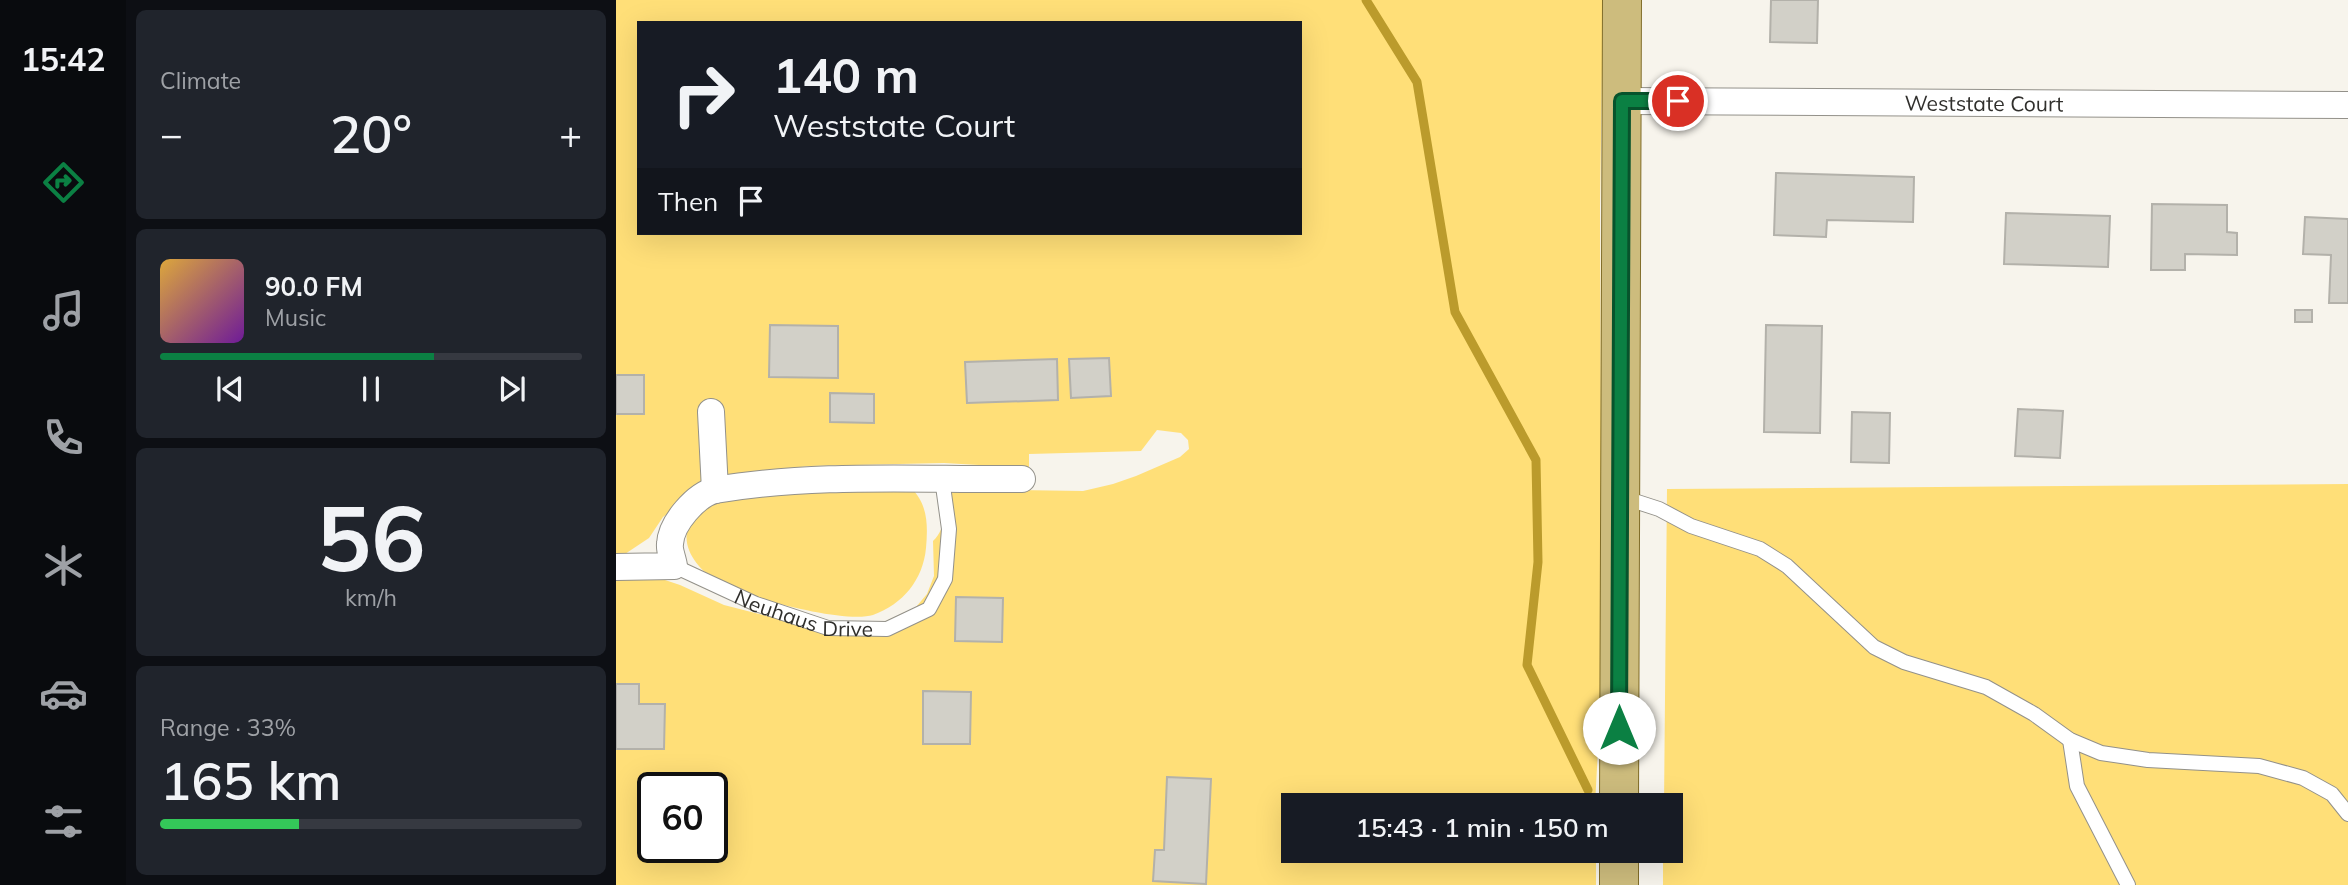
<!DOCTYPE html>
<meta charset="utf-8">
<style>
:root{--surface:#171b24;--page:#20242c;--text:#f1f3f6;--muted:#9ea1a6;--line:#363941;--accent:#0b8043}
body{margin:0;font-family:Mulish,sans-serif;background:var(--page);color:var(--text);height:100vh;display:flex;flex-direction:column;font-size:26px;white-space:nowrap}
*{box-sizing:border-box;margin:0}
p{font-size:23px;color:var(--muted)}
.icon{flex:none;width:38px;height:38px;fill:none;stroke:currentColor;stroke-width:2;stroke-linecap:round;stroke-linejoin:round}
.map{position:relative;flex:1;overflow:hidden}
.details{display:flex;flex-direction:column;gap:10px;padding:10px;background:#0d0f14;width:490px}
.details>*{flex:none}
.guide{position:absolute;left:21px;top:21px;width:665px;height:214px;border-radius:0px;box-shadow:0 7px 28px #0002;background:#171b24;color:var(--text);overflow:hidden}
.speed{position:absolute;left:21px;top:772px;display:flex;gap:14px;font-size:35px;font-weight:700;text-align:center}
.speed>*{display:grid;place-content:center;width:91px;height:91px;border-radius:50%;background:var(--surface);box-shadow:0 7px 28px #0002;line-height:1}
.speed .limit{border:4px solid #111;border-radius:10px;background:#fff;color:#111}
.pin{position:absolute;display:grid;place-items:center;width:60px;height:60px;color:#fff;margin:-30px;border:4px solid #fff;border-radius:50%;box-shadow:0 2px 7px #0007}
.me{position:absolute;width:77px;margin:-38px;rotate:0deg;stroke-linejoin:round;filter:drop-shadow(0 0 5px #0008)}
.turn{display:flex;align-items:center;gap:24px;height:147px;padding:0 21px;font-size:32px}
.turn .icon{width:91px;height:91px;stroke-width:2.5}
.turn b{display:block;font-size:49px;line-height:60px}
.then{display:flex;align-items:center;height:66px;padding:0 21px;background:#0003;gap:14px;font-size:26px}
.big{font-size:52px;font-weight:600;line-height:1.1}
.details .card{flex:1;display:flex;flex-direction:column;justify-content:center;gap:10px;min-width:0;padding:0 24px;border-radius:10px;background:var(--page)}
.details .dial{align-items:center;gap:0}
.dial b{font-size:91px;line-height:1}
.song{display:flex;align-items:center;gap:21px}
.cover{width:84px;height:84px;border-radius:10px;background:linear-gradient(135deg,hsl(40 70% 55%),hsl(280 70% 35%))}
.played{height:7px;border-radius:4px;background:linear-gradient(90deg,var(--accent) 65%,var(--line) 65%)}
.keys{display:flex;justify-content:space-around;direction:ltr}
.heat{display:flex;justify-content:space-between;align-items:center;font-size:38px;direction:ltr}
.charge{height:10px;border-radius:5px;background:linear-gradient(90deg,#34c759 33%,var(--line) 0)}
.trip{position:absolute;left:665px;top:793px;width:402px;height:70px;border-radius:0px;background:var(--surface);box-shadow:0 7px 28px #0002;font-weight:600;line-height:70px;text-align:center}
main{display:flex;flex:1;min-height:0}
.tab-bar{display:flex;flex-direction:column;width:126px;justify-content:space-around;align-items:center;background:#090b0e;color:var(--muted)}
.tab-bar .icon{width:49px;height:49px}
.tab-bar .on{color:var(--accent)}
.tab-bar b{font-size:32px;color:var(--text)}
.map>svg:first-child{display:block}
</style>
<main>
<nav class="tab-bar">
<b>15:42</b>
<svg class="icon on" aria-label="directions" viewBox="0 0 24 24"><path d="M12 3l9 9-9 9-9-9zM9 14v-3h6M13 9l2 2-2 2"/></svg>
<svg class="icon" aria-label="music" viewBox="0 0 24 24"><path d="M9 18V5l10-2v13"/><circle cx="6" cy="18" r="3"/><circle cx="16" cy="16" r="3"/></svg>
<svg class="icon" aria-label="phone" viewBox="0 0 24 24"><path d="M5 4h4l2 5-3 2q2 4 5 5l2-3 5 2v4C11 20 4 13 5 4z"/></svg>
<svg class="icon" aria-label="climate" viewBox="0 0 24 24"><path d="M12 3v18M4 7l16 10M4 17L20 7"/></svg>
<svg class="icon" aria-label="car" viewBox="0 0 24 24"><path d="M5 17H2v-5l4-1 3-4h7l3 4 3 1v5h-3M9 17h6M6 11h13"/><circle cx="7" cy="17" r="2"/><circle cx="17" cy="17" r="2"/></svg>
<svg class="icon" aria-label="filters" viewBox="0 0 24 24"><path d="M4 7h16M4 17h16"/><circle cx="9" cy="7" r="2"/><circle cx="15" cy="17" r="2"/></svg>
</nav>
<section class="details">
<div class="card"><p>Climate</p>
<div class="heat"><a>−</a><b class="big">20°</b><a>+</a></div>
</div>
<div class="card">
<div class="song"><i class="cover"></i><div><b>90.0 FM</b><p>Music</p></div></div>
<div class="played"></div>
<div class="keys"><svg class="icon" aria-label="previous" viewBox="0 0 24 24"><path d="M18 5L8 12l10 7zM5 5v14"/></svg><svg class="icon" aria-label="pause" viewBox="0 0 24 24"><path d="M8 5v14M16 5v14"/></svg><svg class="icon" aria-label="next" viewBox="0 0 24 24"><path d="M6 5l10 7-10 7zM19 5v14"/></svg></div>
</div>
<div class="card dial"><b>56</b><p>km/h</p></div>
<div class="card"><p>Range · 33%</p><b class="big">165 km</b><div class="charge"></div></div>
</section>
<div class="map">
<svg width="1732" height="885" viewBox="0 0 1732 885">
<rect width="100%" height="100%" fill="#f7f4ec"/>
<path fill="#ffdf78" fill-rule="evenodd" d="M0 0H987L984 207 986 673 979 805H677V850L980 851V885H0V579H46L64 585 108 605 186 625 240 635 300 607 311 594 318 576 317 541C330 528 328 515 325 497L339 489 467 491 497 484 520 476 564 457 573 449 572 440 565 433 541 430 525 451 413 454V468L328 463 194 466 118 474 69 500 47 517 33 538 0 560ZM23 23H684V233H23ZM37 788H96V847H37Z
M1732 484V885H1047V851L1055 850V805H1048L1051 489Z
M295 488C312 504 312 526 310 548 307 580 287 604 257 615 228 624 127 597 101 581 84 571 65 549 72 528 77 514 94 504 106 494Z"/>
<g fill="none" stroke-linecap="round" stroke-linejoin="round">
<path stroke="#bb9b2c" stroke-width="9" d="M750 0 801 82 839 312 920 460 922 562 911 665 972 790"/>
</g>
<path fill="#d2d0c8" stroke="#b3b1aa" stroke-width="2" d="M1155 0H1202L1201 43 1154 42Z
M1160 173 1298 177 1297 222 1211 220 1210 237 1158 235Z
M1536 204 1611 205V232L1621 233V255L1569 254V270H1535Z
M1390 213 1494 216 1492 267 1388 264Z
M1689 217 1732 219V303H1713L1715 255 1687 254Z
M1679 310H1696V322H1679Z
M154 325 222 326V378L153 377Z
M1150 325 1206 326 1204 433 1148 432Z
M493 358 495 396 455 398 453 359Z
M441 359 442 400 351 403 349 362Z
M0 375H28V414H0Z
M214 393 258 394V423L214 422Z
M1402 409 1447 411 1444 458 1399 456Z
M1236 412 1274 413 1273 463 1235 462Z
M340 597 387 598 386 642 339 641Z
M0 684H23V704H49L48 749H0Z
M307 691 355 692 354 744H307Z
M551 777 595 779 590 884 537 881 539 850H548Z"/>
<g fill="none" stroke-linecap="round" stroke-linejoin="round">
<g stroke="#93918a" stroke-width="16">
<g id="lane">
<path d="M1006 497 1043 509 1075 526 1144 549 1171 566 1258 647 1288 662 1370 687 1418 714 1454 740 1485 753 1532 760 1643 766 1687 778 1716 794 1732 814"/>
<path id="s1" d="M58 566 140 604 212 628 271 629 313 609 329 579 333 529 326 479"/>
<path d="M1454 740 1461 786 1512 885"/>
</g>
</g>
<g stroke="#93918a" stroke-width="28">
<g id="street">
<path id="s2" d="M1006 101 1732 105"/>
<path d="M95 412 99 490"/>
<path d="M0 567 58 566C57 559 53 550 54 544 55 523 80 495 99 490 199 473 304 480 406 479"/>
</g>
</g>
<g stroke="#816d29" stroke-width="40">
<path id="primary" d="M1003 805 1006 0
M1003 885V850"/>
</g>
<use href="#lane" stroke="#fff" stroke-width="14"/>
<use href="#street" stroke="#fff" stroke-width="26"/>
<use href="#primary" stroke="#cdbc7d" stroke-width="38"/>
</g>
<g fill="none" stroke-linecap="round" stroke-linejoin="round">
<g stroke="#07532c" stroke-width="18">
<path id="route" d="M1003 728 1006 101H1062"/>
</g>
<use href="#route" stroke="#0b8043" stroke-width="12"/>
</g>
<g text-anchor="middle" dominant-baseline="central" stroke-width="5" stroke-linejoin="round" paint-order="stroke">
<g font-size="21" fill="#302f2c" stroke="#f7f4ec">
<text stroke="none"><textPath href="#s2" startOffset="362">Weststate Court</textPath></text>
<text stroke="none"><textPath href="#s1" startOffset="140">Neuhaus Drive</textPath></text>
</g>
</g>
</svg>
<div class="speed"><div class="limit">60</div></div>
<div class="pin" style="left:1062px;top:101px;background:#d93025"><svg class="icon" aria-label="arrive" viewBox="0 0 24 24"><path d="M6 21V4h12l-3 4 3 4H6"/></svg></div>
<svg class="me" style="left:1003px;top:728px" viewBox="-20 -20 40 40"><circle r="19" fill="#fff"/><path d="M0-13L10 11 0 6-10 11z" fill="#0b8043"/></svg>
<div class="trip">15:43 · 1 min · 150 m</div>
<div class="guide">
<div class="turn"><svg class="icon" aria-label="right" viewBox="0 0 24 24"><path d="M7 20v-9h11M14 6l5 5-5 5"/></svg><div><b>140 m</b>Weststate Court</div></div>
<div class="then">Then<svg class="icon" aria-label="arrive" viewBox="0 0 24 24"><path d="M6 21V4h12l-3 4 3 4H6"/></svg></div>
</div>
</div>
</main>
